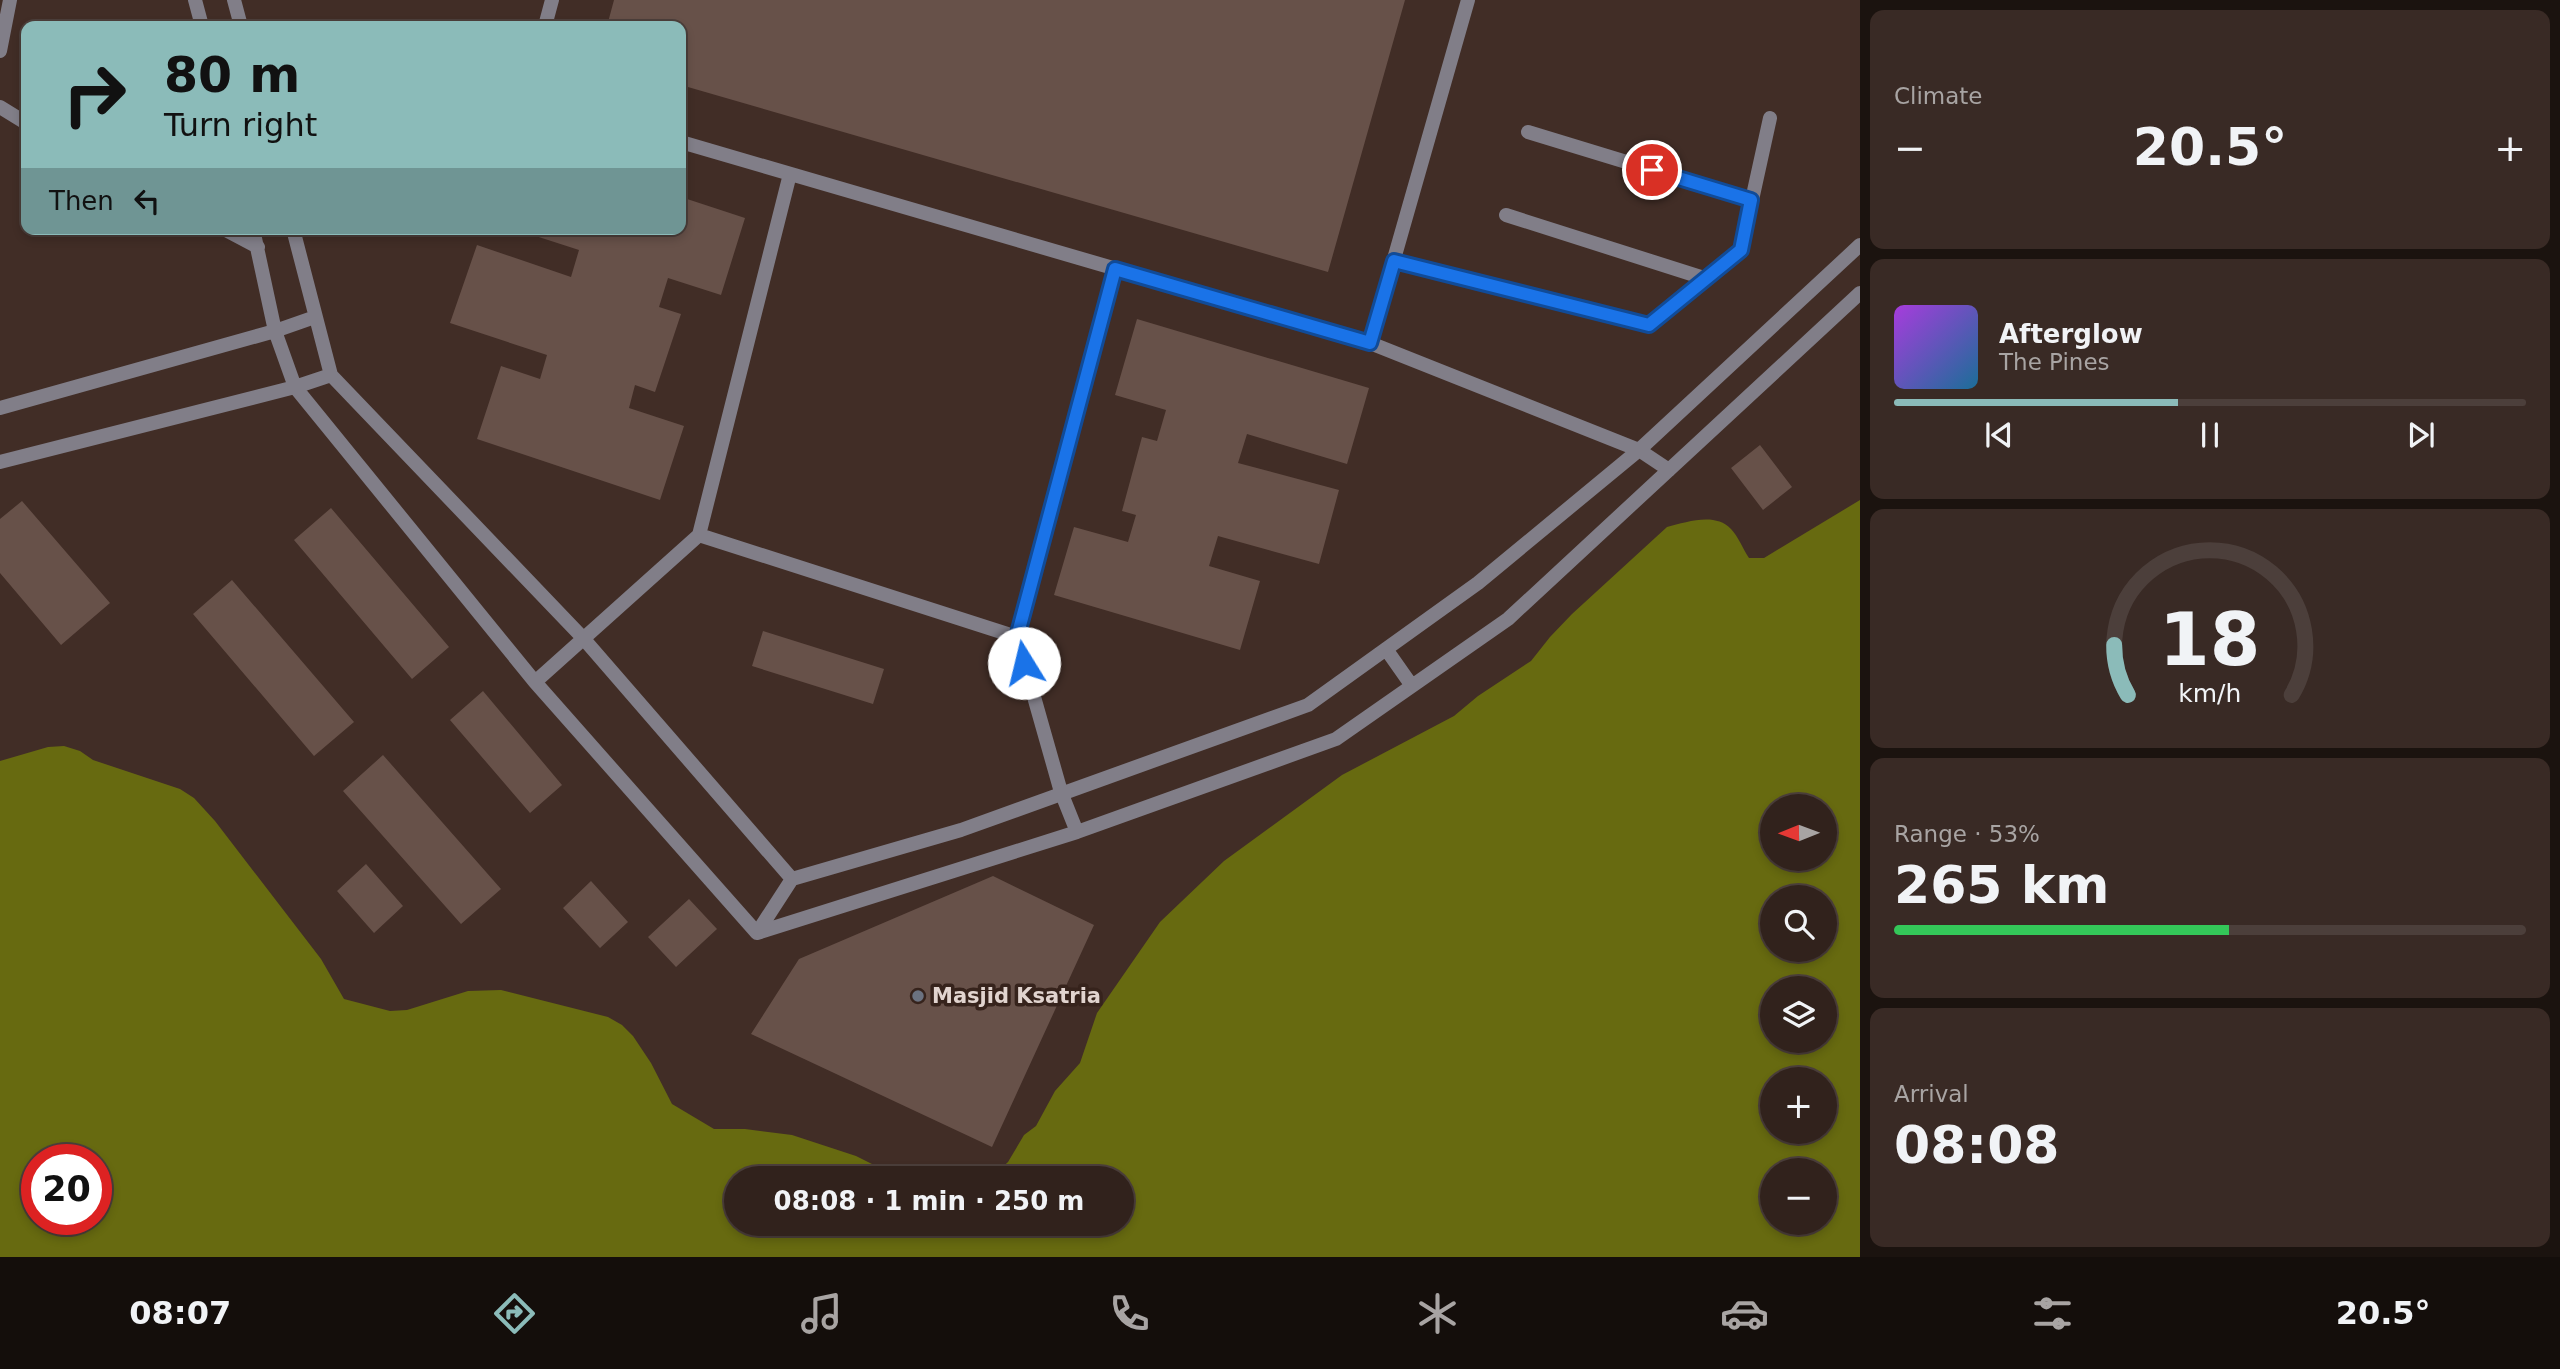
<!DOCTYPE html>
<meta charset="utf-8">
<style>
:root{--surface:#31221c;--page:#392a25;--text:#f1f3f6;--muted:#a8a4a3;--line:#4c3f3b;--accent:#8bbbb9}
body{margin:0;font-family:"DejaVu Sans",sans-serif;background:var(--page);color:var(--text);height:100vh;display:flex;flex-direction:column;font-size:26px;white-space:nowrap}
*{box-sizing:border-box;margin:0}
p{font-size:23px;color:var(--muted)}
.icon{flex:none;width:38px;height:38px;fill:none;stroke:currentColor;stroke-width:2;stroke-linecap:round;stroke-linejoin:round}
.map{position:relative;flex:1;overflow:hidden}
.details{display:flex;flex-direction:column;gap:10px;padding:10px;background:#1b130f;width:700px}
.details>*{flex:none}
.banner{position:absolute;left:21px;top:21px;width:665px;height:214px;border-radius:14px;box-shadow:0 4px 10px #0003,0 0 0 2px var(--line);background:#8bbbb9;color:#111;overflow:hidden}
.needle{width:46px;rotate:269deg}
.tools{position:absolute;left:1760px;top:794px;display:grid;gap:14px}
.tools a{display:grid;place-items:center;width:77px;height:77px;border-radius:50%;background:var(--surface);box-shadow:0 4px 10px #0003,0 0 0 2px var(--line);font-size:35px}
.speed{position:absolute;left:21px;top:1144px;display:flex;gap:14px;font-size:35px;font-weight:700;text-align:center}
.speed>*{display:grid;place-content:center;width:91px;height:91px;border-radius:50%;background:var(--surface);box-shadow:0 4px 10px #0003,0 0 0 2px var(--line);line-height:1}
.speed .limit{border:10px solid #d22;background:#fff;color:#111}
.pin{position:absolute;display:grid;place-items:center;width:60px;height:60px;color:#fff;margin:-30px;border:4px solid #fff;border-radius:50%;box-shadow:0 2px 7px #0007}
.me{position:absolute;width:77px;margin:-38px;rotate:351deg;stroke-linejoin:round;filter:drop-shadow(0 0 5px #0008)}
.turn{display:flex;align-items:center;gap:24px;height:147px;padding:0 28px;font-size:32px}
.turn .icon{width:91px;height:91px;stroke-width:2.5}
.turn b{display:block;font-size:49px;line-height:60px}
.then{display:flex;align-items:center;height:66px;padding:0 28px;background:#0003;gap:14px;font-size:26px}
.big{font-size:52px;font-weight:700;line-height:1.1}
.details .card{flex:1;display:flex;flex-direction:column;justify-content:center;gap:10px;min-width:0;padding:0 24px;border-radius:14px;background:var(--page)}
.details .dial{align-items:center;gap:0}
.dial svg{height:182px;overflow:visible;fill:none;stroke:var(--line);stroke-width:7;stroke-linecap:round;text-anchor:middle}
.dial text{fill:var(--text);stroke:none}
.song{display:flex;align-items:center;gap:21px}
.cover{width:84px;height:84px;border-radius:10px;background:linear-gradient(135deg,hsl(280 70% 55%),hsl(200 70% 35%))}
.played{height:7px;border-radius:4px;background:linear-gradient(90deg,var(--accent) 45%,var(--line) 45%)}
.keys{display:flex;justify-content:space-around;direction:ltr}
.heat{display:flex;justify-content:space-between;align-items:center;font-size:38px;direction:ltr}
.charge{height:10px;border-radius:5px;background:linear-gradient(90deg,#34c759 53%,var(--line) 0)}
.trip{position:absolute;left:724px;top:1166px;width:410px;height:70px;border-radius:35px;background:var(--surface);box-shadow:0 4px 10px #0003,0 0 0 2px var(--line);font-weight:700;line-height:70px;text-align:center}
.tabs{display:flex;height:112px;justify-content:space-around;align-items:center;background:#140e0b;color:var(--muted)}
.tabs .icon{width:49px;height:49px}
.tabs .current{color:var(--accent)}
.tabs b{font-size:32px;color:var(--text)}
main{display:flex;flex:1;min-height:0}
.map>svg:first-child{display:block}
</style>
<main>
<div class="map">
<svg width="1860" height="1257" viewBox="0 0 1860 1257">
<rect width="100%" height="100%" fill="#412d26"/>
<path fill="#676a10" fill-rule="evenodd" d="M1860 500V1257H0V761L48 747 64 746 80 751 93 760 180 789 194 798 215 821 321 959 344 999 390 1011 407 1010 468 991 501 990 608 1017 622 1025 633 1036 651 1063 672 1104 714 1129H745L792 1135 856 1156 886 1171 910 1178H737V1223H1122V1178H980L996 1173 1008 1162 1024 1135 1036 1126 1055 1091 1080 1063 1097 1013 1160 922 1224 861 1342 775 1454 716 1478 696 1531 661 1550 637 1572 614 1667 527C1687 522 1715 512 1731 529 1738 536 1743 549 1749 558H1764ZM1773 807H1825V859H1773ZM1773 898H1825V950H1773ZM1773 989H1825V1041H1773ZM1773 1080H1825V1132H1773ZM37 1160H96V1220H37ZM1773 1171H1825V1223H1773Z"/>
<path fill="#675149" d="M614 0H1405L1328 272 681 85V26H607Z
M681 197 745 218 721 295 668 278 659 307 681 314 655 392 635 385 629 408 684 426 660 500 477 439 501 366 540 379 547 355 450 323 477 245 571 277 579 250 514 229H681Z
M1137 319 1369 388 1347 464 1247 434 1238 463 1339 490 1319 564 1218 536 1209 566 1260 581 1240 650 1054 595 1074 527 1128 542 1136 515 1122 511 1142 437 1157 441 1166 410 1115 395Z
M1760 445 1792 487 1763 510 1731 468Z
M22 501 110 603 61 645 0 573V519Z
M331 508 449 647 412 679 294 540Z
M232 580 354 722 314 756 193 614Z
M763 631 884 669 873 704 752 666Z
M483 691 562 785 530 813 450 720Z
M383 755 501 889 461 924 343 791Z
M366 864 403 906 374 933 337 891Z
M993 876 1094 925 992 1147 751 1034 799 959Z
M591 881 628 922 600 948 563 908Z
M689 899 717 929 676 967 648 937Z"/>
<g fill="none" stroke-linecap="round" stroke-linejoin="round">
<path stroke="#817e88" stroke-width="14" d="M195 0 202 26
M234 0 241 26
M1468 0 1370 343 1639 450 1669 470
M545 26 552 0
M0 51 10 0
M0 107 26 123
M1528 132 1751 200
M681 142 1370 343
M790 174 699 535 1017 637 1115 269
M1506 215 1707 279
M224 229 258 247
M293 229 331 375 583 638 792 879 961 830 1308 705 1478 583 1639 450 1860 245
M1394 261 1649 325 1741 250 1770 118
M315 317 275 331 295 387 535 682 757 933 1077 832 1336 739 1508 619 1860 293
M0 408 275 331 253 229
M0 462 295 387 331 375
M1017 637 1061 792 1077 832
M1386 649 1412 686
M535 682 699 535
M757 933 792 879"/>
</g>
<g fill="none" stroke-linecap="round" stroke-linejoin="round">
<g stroke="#114b97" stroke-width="18">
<path id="route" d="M1024 663 1017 637 1115 269 1370 343 1394 261 1649 325 1741 250 1751 200 1652 170"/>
</g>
<use href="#route" stroke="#1a73e8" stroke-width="12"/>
</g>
<circle fill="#6b7280" stroke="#36231c" stroke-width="2.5" cx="918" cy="996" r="7"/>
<g text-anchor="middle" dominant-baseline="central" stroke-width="7" stroke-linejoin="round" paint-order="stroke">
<g font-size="21" font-weight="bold" fill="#e1d4cf" stroke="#36231c" text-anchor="start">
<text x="932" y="996">Masjid Ksatria</text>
</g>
</g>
</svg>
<div class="tools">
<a><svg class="needle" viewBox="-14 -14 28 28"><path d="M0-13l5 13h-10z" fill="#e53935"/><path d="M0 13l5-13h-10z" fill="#a8a4a3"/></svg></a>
<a><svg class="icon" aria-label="search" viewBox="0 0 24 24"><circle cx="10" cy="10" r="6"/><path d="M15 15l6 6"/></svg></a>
<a><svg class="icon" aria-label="layers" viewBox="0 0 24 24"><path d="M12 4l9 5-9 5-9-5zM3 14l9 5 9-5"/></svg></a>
<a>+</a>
<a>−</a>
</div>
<div class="speed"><div class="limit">20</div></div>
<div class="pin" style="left:1652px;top:170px;background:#d93025"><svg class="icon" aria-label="arrive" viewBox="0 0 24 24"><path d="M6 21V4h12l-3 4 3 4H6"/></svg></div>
<svg class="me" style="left:1024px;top:663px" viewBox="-20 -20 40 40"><circle r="19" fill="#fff"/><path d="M0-13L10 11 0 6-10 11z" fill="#1a73e8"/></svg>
<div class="trip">08:08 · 1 min · 250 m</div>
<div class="banner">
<div class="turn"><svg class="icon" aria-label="right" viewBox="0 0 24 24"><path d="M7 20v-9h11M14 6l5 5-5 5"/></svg><div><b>80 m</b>Turn right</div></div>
<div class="then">Then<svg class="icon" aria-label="left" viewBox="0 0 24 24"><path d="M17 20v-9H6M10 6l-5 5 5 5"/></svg></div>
</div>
</div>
<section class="details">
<div class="card"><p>Climate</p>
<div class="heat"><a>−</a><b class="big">20.5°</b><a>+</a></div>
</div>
<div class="card">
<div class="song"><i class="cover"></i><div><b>Afterglow</b><p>The Pines</p></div></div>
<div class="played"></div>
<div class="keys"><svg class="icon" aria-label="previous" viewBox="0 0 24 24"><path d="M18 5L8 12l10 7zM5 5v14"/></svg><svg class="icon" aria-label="pause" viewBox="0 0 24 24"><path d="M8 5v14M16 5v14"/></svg><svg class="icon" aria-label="next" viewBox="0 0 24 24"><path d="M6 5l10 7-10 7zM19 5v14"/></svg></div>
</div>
<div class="card dial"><svg viewBox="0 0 100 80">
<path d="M14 69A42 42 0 1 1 86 69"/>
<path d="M14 69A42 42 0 0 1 8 47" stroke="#8bbbb9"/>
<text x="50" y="56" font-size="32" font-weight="700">18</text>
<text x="50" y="72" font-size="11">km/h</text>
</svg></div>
<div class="card"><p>Range · 53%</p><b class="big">265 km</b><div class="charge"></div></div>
<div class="card"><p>Arrival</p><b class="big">08:08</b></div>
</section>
</main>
<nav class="tabs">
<b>08:07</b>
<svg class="icon current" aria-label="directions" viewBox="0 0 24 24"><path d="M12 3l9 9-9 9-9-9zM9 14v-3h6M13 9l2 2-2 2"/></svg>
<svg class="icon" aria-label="music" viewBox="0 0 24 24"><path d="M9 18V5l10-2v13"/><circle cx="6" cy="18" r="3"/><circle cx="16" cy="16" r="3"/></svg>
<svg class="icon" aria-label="phone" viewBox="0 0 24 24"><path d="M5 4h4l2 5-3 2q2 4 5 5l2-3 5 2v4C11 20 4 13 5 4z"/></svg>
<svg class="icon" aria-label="climate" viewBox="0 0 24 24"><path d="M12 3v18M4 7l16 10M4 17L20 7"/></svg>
<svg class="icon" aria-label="car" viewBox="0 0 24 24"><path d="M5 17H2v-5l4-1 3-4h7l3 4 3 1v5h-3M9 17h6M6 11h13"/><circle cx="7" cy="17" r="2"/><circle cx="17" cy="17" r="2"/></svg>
<svg class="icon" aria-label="filters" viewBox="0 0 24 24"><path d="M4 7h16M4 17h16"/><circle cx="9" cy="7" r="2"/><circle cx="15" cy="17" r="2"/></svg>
<b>20.5°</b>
</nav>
